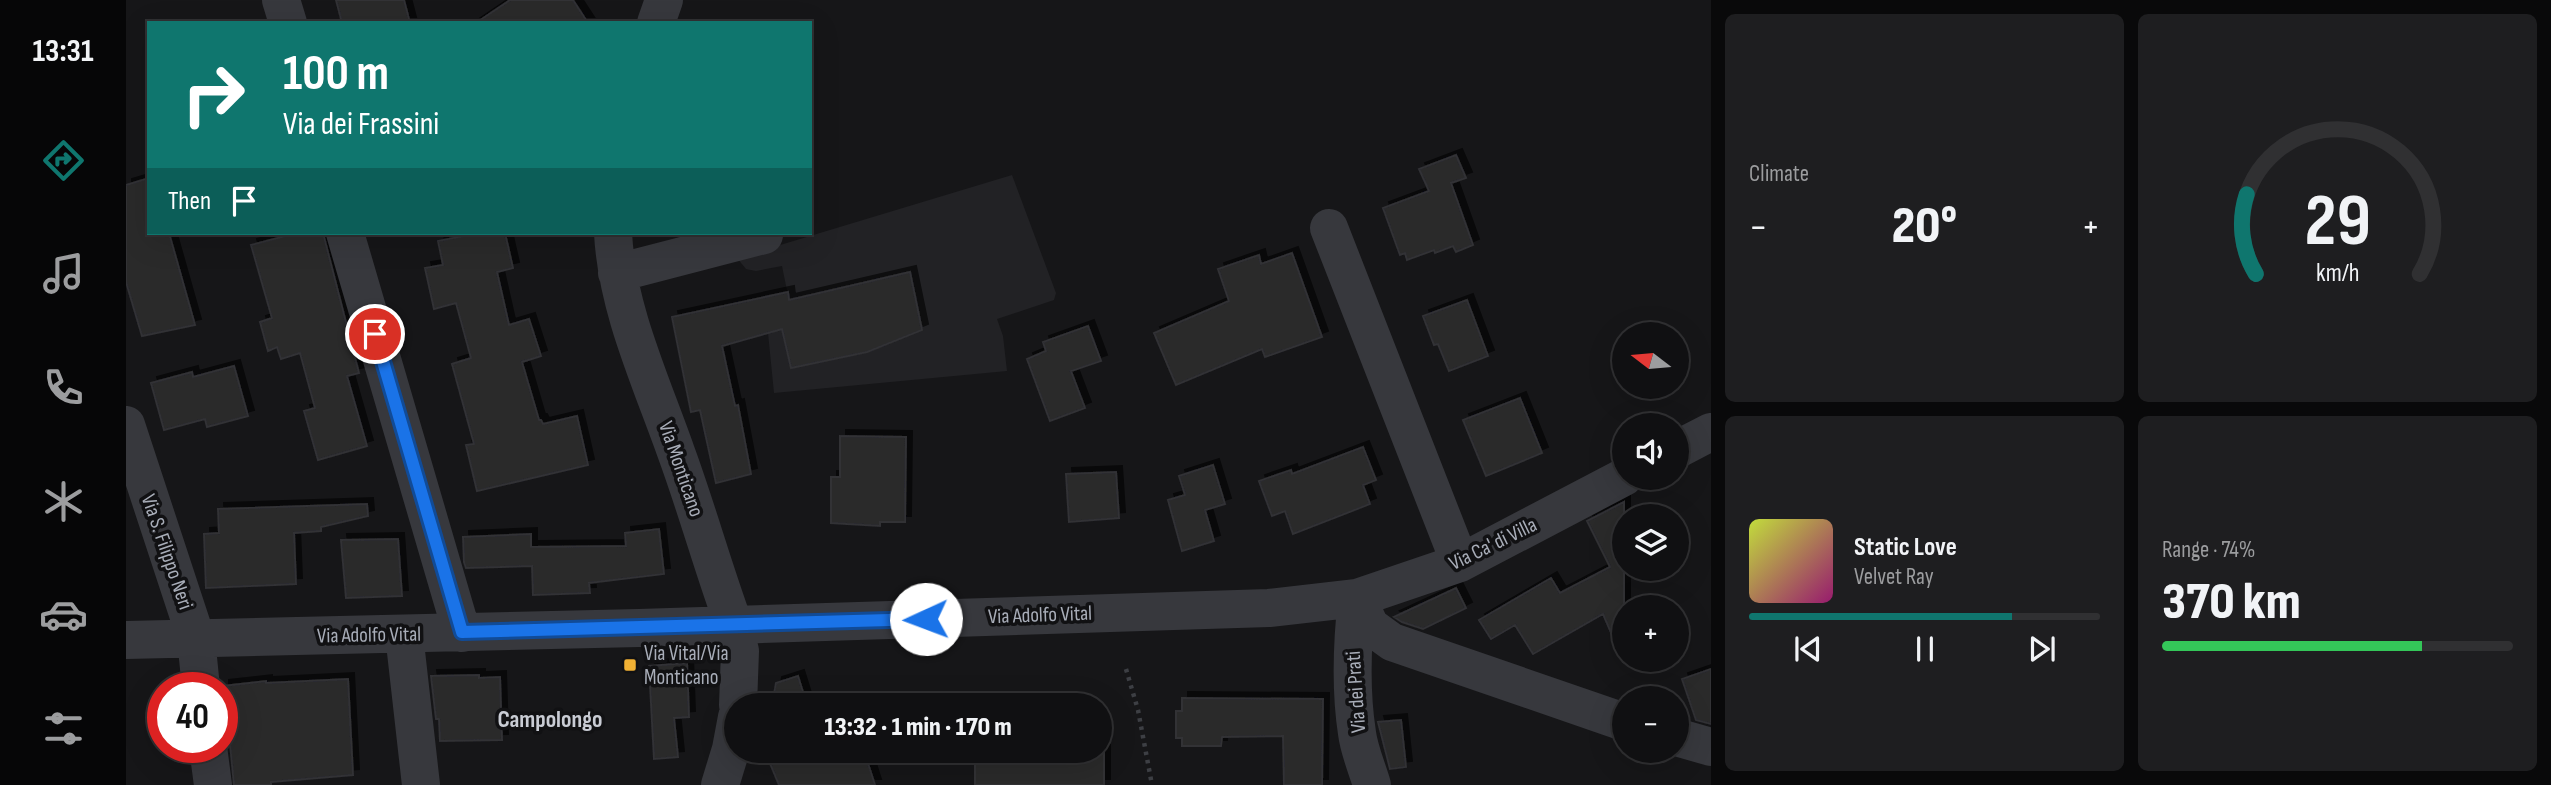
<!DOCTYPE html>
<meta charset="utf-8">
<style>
:root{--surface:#101012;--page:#1e1e20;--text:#f1f3f6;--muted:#9c9d9f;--line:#303032;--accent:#0f766e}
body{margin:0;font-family:"Sofia Sans Condensed",sans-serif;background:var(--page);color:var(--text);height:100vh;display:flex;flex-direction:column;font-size:26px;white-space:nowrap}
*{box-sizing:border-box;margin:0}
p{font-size:23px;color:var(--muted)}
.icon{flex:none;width:38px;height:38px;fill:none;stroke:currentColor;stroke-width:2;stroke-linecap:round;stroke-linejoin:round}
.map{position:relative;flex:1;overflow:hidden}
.drawer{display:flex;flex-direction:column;gap:14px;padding:14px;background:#09090a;width:840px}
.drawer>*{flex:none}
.hud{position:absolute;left:21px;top:21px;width:665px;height:214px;border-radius:0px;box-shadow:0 7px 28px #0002,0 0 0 2px var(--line);background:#0f766e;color:#fff;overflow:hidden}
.needle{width:46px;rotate:286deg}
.buttons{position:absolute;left:1486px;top:322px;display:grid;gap:14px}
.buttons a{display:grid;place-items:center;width:77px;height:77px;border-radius:50%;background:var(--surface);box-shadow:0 7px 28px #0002,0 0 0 2px var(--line);font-size:35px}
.speed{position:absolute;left:21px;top:672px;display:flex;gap:14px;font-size:35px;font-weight:700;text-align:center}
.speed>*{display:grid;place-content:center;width:91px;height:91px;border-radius:50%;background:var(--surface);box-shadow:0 7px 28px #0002,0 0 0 2px var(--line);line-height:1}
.speed .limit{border:10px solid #d22;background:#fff;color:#111}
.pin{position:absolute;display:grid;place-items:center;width:60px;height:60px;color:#fff;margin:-30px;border:4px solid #fff;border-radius:50%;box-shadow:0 2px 7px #0007}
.me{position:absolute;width:77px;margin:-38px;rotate:268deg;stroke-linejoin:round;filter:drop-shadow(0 0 5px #0008)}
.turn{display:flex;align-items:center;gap:24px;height:147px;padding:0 21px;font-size:32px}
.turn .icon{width:91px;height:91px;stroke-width:2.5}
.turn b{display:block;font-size:49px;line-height:60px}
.then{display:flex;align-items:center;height:66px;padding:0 21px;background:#0003;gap:14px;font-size:26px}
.big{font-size:52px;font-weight:800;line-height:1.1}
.drawer .card{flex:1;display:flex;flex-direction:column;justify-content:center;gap:10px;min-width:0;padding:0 24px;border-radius:10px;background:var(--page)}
.drawer .dial{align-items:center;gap:0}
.dial svg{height:182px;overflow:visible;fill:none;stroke:var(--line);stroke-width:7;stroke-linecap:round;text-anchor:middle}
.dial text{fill:var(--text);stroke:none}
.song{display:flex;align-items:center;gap:21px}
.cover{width:84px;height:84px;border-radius:10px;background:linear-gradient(135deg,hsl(70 70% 55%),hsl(320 70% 35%))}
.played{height:7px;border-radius:4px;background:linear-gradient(90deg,var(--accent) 75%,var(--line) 75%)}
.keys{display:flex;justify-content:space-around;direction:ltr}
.heat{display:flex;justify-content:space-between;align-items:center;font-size:38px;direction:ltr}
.charge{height:10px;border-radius:5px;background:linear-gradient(90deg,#34c759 74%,var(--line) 0)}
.drawer .tiles{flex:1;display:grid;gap:14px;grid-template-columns:repeat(2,1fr)}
.trip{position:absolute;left:598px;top:693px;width:388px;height:70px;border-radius:35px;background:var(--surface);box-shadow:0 7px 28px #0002,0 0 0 2px var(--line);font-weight:800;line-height:70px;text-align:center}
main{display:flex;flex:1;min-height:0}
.dock{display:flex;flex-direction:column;width:126px;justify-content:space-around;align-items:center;background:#060607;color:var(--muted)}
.dock .icon{width:49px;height:49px}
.dock .current{color:var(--accent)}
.dock b{font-size:32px;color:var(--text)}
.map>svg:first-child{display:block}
</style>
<main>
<nav class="dock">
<b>13:31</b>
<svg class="icon current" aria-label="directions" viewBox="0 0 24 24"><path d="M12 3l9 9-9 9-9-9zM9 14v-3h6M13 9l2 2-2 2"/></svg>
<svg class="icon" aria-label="music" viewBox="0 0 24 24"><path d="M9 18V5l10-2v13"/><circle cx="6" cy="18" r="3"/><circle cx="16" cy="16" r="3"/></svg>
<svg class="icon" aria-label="phone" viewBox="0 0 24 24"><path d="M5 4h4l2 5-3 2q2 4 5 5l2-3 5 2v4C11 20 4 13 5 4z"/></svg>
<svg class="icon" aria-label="climate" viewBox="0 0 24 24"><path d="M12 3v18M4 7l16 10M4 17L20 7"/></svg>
<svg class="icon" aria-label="car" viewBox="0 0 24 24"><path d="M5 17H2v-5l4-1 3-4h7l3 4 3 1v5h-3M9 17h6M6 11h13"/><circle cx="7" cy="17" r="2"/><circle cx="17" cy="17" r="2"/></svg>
<svg class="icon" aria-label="filters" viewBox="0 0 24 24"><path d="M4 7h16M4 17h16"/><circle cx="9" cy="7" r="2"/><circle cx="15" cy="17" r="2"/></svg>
</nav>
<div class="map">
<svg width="1585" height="785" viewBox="0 0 1585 785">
<defs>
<filter id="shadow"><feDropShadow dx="6" dy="-6" stdDeviation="0" flood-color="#0009"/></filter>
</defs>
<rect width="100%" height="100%" fill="#161618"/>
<path fill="#222225" d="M886 175 930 293 928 300 871 319 877 336 881 371 648 393 642 333 668 325 656 266 630 271 620 269 611 258Z"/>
<path fill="#29292c" stroke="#303034" stroke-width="2" filter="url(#shadow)" d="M210 0H278L284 23H216Z
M384 0H447L462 23H350Z
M1330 155 1340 178 1325 183 1347 245 1330 252 1327 246 1309 253 1308 250 1281 260 1279 253 1274 255 1257 208 1303 191 1293 169Z
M23 178V233H43L69 325 16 336 0 282V185Z
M171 233H197L233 373 221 376 241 446 192 460 178 411 189 408 174 353 155 359 151 347 142 351 134 322 146 318 125 245Z
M353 233H379L387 268 371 272 383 325 403 319 415 356 396 362 413 420H415L417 424 451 416 462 465 351 491 340 445 348 444 326 364 345 358 330 303 308 309 299 268 317 265 312 241Z
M1166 253 1196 337 1139 357 1136 349 1050 385 1028 333 1103 301 1092 269 1133 255 1135 264Z
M784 272 796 330 741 352 665 368 656 329 596 346 609 406 612 405 625 474 590 483 574 410 565 412 546 317 662 292 663 300Z
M1341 300 1362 356 1323 371 1312 344 1308 345 1297 316Z
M962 326 975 361 945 371 959 408 924 421 901 359 920 351 917 342Z
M108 366 122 416 81 427 79 419 38 430 25 383 66 372 67 377Z
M1394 398 1416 453 1360 476 1337 420Z
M714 436 780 437 779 522H754V526L705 523V477H714Z
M1237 447 1250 480 1237 485 1244 504 1167 534 1159 511 1146 516 1133 481 1165 470 1166 474Z
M1087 465 1099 504 1079 510 1088 541 1056 551 1042 500 1059 495 1053 476Z
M990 472 993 518 943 522 940 474Z
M1498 502V663L1477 614 1407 654 1389 625 1365 639 1353 620 1425 578 1434 593 1484 567 1461 521Z
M241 504 242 516 195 527V531L168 533 170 584 80 588 78 534 93 533 92 509Z
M533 529 538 574 463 583 464 593 407 595 406 566 340 568 338 562 337 537 405 534V547L500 546 499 533Z
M272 539 276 596 220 598 215 540Z
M1330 588 1340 608 1297 629 1276 622 1268 617Z
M561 663 563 717 548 718 552 757 528 759 523 666Z
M1585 669V724L1570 720 1556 679Z
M353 675V678L374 677 376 740 314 741 313 719H310L305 676Z
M672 676 681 705H646L650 683Z
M222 679 227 775 145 782V785H108L104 744 98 732 96 720 97 686 140 681V683Z
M1056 698 1197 699 1196 785H1158L1157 736 1096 737 1095 746H1056V738H1050V711H1056Z
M1275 720 1280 767 1264 769 1252 722Z
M647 751H738L749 785H653L643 761 649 758Z
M849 751H978V785H849Z"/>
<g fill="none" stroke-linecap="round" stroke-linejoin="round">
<path stroke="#3d3f44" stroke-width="4.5" stroke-dasharray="3.5 5" stroke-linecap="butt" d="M1000 669 1012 710 1026 785"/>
<path stroke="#37383d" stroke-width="38" d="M155 0 162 23
M530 23 538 0
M1203 228 1334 563
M219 233 336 633
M487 233C491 309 525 381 550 452 571 509 587 568 608 625L614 651 612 705
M491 273 638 235
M0 425 70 638 75 688
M1550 450 1585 432
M1231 598 1244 626 1266 642 1498 722
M1231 598C1226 643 1224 688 1231 733 1233 750 1241 768 1246 785
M278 634 295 785
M0 640 513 628 1143 608 1231 598 1334 563 1498 477
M1550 737 1585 747
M82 747 87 785
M594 785 605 749 611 717"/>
</g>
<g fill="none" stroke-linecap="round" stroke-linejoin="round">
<g stroke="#114b97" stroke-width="18">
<path id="route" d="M249 334 336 632 800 619"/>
</g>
<use href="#route" stroke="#1a73e8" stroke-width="12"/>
</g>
<rect fill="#f2b134" stroke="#111113" stroke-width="2.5" x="497" y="658" width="14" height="14" rx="3.5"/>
<g text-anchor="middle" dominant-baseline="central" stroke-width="7" stroke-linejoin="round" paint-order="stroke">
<g font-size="21" fill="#a8adb8" stroke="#111113">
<text transform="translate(555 469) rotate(71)">Via Monticano</text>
<text transform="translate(1367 544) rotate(-26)">Via Ca' di Villa</text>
<text transform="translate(41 552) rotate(71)">Via S. Filippo Neri</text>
<text transform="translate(914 615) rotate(-2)">Via Adolfo Vital</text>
<text transform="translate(243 635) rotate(-1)">Via Adolfo Vital</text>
<text transform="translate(1230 692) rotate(-94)">Via dei Prati</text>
</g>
<g font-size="21" fill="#a8adb8" stroke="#111113" text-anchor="start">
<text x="518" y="653">Via Vital/Via<tspan x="518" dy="24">Monticano</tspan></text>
</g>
<g font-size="24" font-weight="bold" fill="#c9ccd4" stroke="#111113">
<text x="424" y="719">Campolongo</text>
</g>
</g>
</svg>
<div class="buttons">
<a><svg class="needle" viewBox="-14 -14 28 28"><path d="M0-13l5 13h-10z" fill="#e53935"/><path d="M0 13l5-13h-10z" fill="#9c9d9f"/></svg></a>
<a><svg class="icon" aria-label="sound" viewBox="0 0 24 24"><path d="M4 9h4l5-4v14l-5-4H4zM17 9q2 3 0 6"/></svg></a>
<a><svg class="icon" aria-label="layers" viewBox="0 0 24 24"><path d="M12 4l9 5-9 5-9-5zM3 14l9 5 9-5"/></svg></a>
<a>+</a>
<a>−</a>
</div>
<div class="speed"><div class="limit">40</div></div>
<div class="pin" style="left:249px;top:334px;background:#d93025"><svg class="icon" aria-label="arrive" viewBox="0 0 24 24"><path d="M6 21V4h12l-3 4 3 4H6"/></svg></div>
<svg class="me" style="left:800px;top:619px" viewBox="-20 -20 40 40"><circle r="19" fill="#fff"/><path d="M0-13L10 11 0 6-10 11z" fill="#1a73e8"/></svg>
<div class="trip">13:32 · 1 min · 170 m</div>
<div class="hud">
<div class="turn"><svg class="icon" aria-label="right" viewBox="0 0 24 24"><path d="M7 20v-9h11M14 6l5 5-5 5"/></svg><div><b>100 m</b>Via dei Frassini</div></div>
<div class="then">Then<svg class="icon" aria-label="arrive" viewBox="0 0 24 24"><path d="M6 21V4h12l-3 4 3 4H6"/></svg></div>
</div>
</div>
<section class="drawer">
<div class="tiles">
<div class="card"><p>Climate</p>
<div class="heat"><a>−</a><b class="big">20°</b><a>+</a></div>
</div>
<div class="card dial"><svg viewBox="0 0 100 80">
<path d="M14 69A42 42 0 1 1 86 69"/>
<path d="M14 69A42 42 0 0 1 10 34" stroke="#0f766e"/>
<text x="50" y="56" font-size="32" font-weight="700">29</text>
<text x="50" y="72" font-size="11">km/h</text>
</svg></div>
<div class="card">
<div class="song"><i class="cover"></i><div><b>Static Love</b><p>Velvet Ray</p></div></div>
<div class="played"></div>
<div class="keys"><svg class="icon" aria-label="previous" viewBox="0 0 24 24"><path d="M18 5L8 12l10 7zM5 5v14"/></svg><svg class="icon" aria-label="pause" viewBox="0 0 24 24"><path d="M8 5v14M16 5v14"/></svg><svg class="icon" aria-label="next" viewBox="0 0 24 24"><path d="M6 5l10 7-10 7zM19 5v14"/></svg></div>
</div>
<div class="card"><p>Range · 74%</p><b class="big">370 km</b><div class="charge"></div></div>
</div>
</section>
</main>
